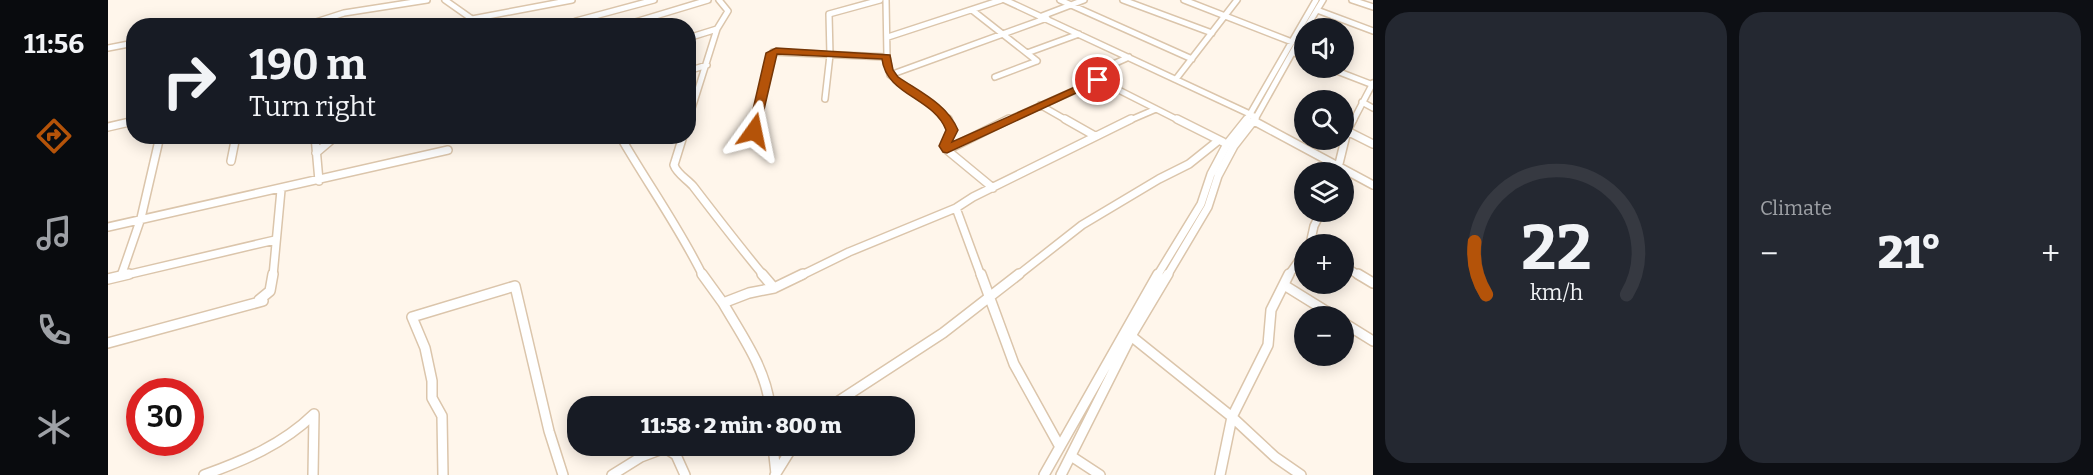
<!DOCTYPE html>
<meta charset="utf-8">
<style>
:root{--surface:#171b24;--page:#242831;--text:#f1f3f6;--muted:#9ea1a6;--line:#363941;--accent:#b45309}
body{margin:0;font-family:Bitter,serif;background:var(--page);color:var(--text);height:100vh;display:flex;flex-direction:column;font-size:22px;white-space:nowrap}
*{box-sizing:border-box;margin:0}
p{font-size:20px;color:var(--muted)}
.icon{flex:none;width:33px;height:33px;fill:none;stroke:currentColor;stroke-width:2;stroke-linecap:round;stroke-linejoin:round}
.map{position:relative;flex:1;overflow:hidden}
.drawer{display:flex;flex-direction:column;gap:12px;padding:12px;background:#0d0f14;width:720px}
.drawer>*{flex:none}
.banner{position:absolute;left:18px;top:18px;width:570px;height:126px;border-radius:24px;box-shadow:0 3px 15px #0003;background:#171b24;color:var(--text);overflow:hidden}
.tools{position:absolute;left:1186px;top:18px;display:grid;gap:12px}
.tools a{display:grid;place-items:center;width:60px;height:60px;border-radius:50%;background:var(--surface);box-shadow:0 3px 15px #0003;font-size:30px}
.speed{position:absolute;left:18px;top:378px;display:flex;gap:12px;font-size:30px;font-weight:700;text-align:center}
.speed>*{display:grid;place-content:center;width:78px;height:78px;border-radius:50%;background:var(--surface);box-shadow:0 3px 15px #0003;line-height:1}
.speed .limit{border:9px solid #d22;background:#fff;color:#111}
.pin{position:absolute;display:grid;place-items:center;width:51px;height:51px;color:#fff;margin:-26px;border:3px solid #fff;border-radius:50%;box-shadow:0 2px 6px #0007}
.me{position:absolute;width:66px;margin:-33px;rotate:12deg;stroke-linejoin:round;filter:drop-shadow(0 0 4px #0008)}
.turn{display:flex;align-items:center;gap:21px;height:126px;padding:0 24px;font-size:27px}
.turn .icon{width:78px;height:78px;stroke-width:2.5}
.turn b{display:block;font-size:42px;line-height:51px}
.big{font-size:45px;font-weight:800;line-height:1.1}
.drawer .widget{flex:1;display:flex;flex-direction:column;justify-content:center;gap:9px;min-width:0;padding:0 21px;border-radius:24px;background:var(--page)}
.drawer .dial{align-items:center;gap:0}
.dial svg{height:156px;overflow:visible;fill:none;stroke:var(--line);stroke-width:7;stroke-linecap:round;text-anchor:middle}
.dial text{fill:var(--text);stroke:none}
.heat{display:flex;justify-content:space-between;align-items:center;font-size:33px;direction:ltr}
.drawer .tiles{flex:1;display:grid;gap:12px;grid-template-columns:repeat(2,1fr)}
.trip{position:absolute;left:459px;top:396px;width:348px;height:60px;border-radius:24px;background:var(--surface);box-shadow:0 3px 15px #0003;font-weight:800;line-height:60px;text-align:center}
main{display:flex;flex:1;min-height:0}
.dock{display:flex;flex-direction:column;width:108px;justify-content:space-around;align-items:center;background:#090b0e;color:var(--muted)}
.dock .icon{width:42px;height:42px}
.dock .selected{color:var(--accent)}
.dock b{font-size:27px;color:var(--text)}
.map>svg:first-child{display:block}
</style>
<main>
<nav class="dock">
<b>11:56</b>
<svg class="icon selected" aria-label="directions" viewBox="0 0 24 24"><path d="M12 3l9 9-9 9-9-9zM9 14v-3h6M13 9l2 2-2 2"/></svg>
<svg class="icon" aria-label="music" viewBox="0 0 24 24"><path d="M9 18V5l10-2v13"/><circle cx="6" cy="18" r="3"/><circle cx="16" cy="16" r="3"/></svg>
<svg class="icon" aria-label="phone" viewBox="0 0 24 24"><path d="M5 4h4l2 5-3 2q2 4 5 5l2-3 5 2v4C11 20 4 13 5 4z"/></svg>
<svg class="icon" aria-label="climate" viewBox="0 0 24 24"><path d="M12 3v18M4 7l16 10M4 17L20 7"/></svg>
</nav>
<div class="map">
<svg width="1265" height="475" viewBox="0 0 1265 475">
<rect width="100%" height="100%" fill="#fff6eb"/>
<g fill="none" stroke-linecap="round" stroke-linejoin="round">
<g stroke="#dbc5ab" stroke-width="8">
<path id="minor-far2" d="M337 0 364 19 464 0
M778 0 779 57 782 75 833 111 840 121
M897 0 1146 116
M952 0 1084 59
M1015 0 1104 33
M1076 0 1184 42
M1244 0 1265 7
M864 10 929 61
M1209 10 1265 31
M934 16 976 0
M468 21 546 0
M130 26 205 23 236 13 319 0
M514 26 600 0
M1198 28 1215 0
M780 37 893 0
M580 38 609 29
M0 48 26 43
M1185 52 1197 57
M919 53 971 34
M1221 68 1265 85
M580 71 599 65
M782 75 939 18
M981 75 1072 121
M981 75 1021 57
M887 77 929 61
M1068 79 1129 0
M717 99 722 55 721 14 772 0
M1254 102 1265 108
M932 105 960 121
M580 121 609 29 620 11 611 0
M648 121 665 52 779 57
M898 121 990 80
M1020 121 1048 109
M1138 121 1208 0
M1146 121 1197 30
M1245 121 1265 83"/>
</g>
<g stroke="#dbc5ab" stroke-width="10">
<path id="minor-far1" d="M840 119 844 130 837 145 839 150 885 188
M957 119 987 136
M1069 119 1115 142
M1146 121 1265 185
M0 127 26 121
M646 131 649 119
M1239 131 1265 144
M207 136 211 181
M512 136C539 183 571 227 595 276
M575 136 566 165C569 174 579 179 585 186 608 216 631 246 656 276
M839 150 901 119
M208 153 228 136
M123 161 128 136
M1229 172 1239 131 1245 119
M848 208 873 276
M0 227 340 150
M1202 244 1206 226 1213 212
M1236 266 1252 276
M13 276 33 218 52 136
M14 276 167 240
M165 276 173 190
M692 276 741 252 848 208 865 197 1023 119
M909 276 974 225 1051 179 1081 164 1111 140
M1049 276 1093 204 1103 174 1119 144 1139 119
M1059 276 1100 207 1110 176 1126 146 1147 119
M1180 276 1197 252"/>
</g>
<g stroke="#dbc5ab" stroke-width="12">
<path id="minor" d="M594 274 615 303
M654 274 666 288 641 293 615 303C634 336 657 367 662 406
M873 274 906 364 952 447
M1250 274 1265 283
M0 279 21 274
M1176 285 1226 316
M666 288 695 274
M1236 323 1265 341
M1023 336 1124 417 1167 457 1193 475
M0 343 155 301 151 300 162 291 165 274
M723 406 835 333 911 274
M665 446 668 474
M963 456 992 475
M96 475C137 460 174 445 206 414
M205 475 206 414
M335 475 334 416 324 398V381L317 348 304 317 407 286 441 431 455 475
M504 475 533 457 557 448 568 455 577 475
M667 475 685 446
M936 475 1050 274
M953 475 1023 336 1060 274
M1112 475 1124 417 1160 345 1163 310 1181 274"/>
</g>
<use href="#minor-far2" stroke="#fff" stroke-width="5"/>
<use href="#minor-far1" stroke="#fff" stroke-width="7"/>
<use href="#minor" stroke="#fff" stroke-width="9"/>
</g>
<path fill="#b45309" stroke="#753606" stroke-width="1.5" d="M668 48 782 55 785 70 790 77C812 92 839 104 850 130L844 142 987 78 996 80 839 153 835 152 831 146 838 130C826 98 778 95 774 59L669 54 651 131 646 134 642 133 640 131 658 53Z"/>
</svg>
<div class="tools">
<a><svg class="icon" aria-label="sound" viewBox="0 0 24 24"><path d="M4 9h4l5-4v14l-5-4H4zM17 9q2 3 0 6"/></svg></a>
<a><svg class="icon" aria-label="search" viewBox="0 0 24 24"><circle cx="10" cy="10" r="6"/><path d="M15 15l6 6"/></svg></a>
<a><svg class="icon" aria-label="layers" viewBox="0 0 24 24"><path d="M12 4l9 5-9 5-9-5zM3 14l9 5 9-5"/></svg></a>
<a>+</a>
<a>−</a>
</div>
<div class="speed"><div class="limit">30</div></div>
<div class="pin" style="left:990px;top:80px;background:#d93025"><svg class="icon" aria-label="arrive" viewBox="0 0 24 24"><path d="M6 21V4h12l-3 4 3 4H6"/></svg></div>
<svg class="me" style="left:646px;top:131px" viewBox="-20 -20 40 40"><path d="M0-17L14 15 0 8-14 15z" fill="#b45309" stroke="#fff" stroke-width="4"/></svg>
<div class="trip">11:58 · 2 min · 800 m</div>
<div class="banner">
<div class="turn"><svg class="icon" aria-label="right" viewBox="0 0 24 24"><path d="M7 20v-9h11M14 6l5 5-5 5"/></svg><div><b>190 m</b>Turn right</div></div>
</div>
</div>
<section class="drawer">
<div class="tiles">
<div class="widget dial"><svg viewBox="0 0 100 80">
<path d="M14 69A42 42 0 1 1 86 69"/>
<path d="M14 69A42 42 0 0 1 8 42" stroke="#b45309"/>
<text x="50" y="56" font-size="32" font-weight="700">22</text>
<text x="50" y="72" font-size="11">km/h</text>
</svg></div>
<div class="widget"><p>Climate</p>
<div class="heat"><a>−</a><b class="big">21°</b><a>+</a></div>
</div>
</div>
</section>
</main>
